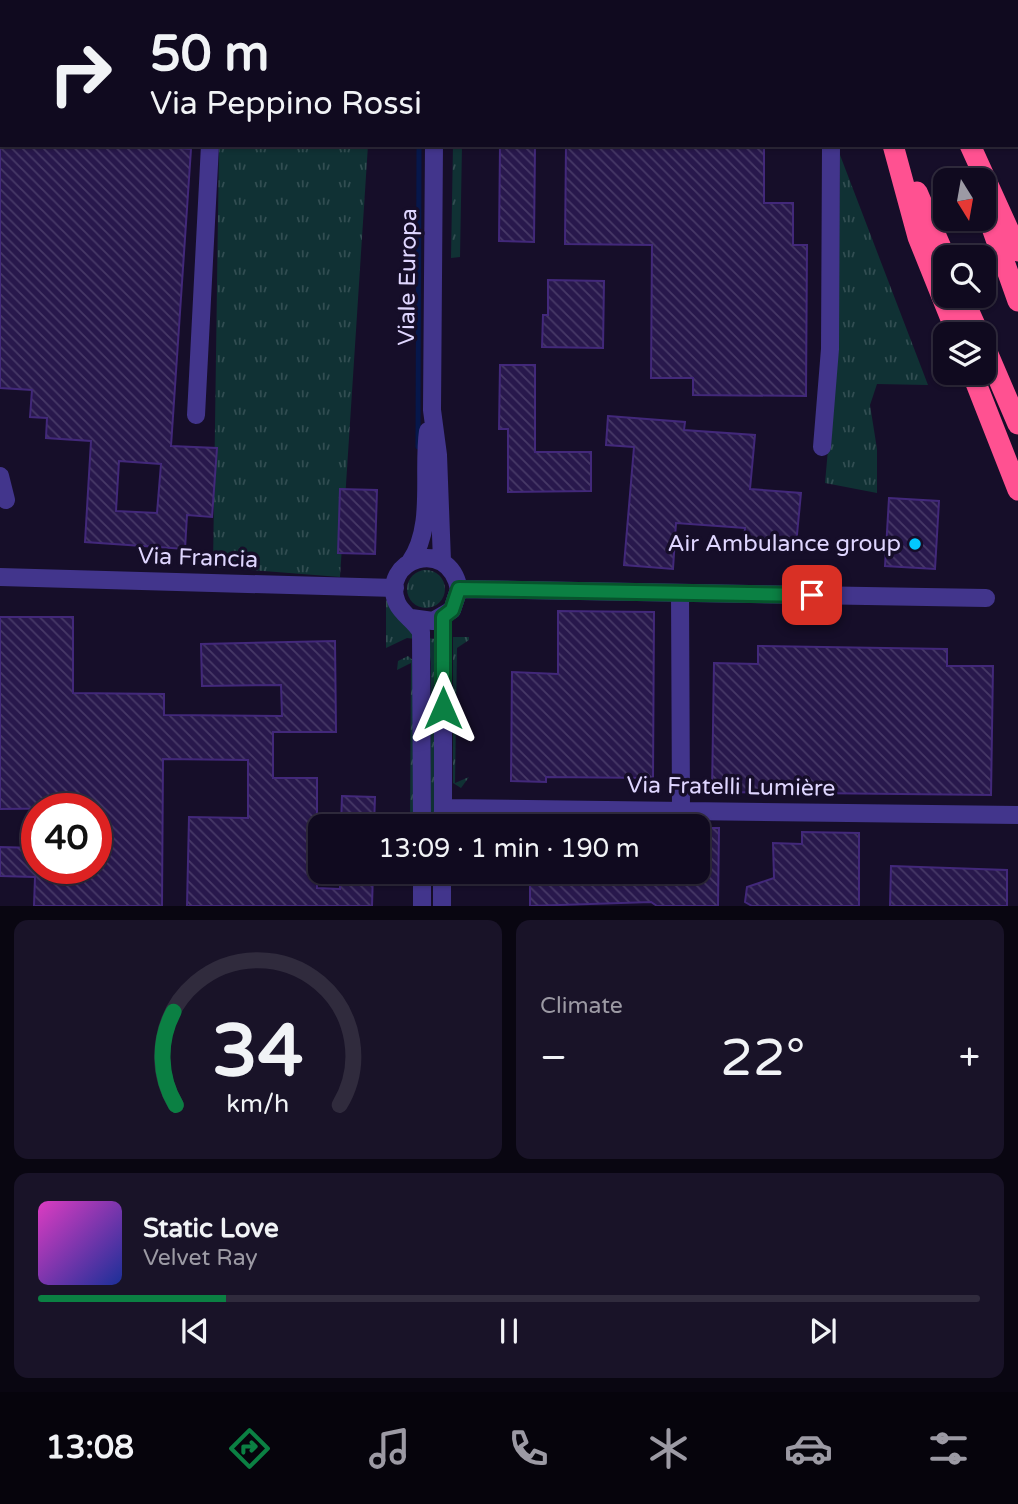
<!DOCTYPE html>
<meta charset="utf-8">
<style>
:root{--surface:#100a1f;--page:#191328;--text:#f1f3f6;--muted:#9c9aa4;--line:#302b3d;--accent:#0b8043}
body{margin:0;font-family:"Varela Round",sans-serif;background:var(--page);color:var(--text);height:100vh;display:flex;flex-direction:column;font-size:26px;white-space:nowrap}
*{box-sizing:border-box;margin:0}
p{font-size:23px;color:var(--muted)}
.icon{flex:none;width:38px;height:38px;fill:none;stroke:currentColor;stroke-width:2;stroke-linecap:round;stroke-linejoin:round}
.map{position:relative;height:906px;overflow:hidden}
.panel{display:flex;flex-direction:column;gap:14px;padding:14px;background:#090611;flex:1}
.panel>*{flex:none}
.guide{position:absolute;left:0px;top:0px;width:1018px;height:147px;box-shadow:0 2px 5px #0004,0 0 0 2px var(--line);background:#100a1f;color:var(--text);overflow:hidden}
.needle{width:46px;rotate:169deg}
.tools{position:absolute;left:933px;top:168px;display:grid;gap:14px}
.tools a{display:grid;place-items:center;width:63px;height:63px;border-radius:14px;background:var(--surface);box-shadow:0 2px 5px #0004,0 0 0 2px var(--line);font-size:35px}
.speed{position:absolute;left:21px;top:793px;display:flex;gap:14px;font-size:35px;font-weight:700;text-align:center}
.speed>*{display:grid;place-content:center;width:91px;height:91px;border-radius:50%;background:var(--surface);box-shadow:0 2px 5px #0004,0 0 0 2px var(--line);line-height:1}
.speed .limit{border:10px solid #d22;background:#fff;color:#111}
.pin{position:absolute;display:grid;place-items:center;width:60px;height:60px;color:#fff;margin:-30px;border-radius:14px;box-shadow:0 4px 10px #0006}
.me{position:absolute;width:77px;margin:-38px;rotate:0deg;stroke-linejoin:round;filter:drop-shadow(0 0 5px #0008)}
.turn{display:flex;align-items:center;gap:24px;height:147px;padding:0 35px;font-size:32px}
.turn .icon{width:91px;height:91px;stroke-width:2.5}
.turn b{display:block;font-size:49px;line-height:60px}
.big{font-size:52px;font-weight:600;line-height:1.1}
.panel .widget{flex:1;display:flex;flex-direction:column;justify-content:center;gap:10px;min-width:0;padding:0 24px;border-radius:14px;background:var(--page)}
.panel .dial{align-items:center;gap:0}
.dial svg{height:182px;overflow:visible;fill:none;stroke:var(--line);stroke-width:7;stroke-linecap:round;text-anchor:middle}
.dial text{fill:var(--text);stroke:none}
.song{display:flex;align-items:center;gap:21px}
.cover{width:84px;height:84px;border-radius:10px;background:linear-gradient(135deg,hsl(310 70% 55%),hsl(230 70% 35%))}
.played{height:7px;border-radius:4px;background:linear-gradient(90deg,var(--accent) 20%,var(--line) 20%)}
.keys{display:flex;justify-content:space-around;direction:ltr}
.heat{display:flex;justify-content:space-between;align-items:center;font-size:38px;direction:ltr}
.panel .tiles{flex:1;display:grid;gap:14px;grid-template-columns:1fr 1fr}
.widget:last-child{grid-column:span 2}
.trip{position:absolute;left:308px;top:814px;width:402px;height:70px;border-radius:14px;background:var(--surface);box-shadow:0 2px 5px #0004,0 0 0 2px var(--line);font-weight:600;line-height:70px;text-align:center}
.tab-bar{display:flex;height:112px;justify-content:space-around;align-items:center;background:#06040c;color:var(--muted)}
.tab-bar .icon{width:49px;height:49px}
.tab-bar .current{color:var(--accent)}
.tab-bar b{font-size:32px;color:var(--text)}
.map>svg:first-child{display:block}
</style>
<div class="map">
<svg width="1018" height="906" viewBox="0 0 1018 906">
<defs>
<pattern id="grass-tufts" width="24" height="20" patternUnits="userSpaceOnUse" patternTransform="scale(1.75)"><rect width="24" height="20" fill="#103134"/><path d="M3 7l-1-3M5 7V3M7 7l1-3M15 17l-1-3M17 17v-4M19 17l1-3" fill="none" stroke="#324e52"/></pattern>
<pattern id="building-back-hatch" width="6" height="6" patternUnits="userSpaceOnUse" patternTransform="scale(1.75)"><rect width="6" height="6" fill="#28184c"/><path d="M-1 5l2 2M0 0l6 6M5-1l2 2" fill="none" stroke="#473967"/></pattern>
</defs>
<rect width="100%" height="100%" fill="#160e29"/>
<path fill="url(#grass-tufts)" d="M219 145H368L340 577 213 567Z
M453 145H462L460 257 451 258Z
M840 155 928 385 877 384 870 405 877 449V493L825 483 837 349Z
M407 589a19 19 0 1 1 38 0a19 19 0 1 1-38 0Z
M386 600 410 624 416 639 407 638 386 648Z
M453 637H469V640L457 648 455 783 469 777 461 788 453 783Z
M427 638 436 639 434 826H430L431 663Z
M408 656 414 661V826H410L411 663 397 670 398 661Z"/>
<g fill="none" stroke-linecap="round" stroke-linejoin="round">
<path stroke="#06174b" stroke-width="5" d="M418 447 419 145"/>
</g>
<path fill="url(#building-back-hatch)" stroke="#42287a" stroke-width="2" fill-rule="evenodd" d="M0 145H128L191 149 171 446 217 448 212 517 187 515 185 549 85 542 91 441 46 438 47 418 30 417 32 390 0 388ZM119 461 161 464 157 513 116 511Z
M500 145H535L534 242 499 241Z
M566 145H764V203H793V245H807L806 396 693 395V378H651L652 245 565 244Z
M548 280 604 281 603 348 542 347 543 315H548Z
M500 365H535V452H591V491L508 492V429H499Z
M608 416 685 422 684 430 755 435 750 489 801 493 796 545 744 541 745 528 676 523 673 569 624 565 634 447 606 445Z
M340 489 377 490 375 554 338 553Z
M889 498 939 501 935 569 885 566Z
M558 611 654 612 653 778 546 777V782L511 781 512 672 558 674Z
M0 617H73V693L164 694V715L282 716 281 685 202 686 201 644 335 641 336 732H273V778H317V888L340 889V872H373L372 906H187L189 817 248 818V760L163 759 162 906H34L35 877 0 876V847L37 848V868H98L99 817 96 808 0 809Z
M758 646 947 649V666H993L991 795 712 792 714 663 758 664Z
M342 796 375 797 374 826H341Z
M698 828H719L718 906H657L651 902 530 906V874L541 872H698Z
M802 832 859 833V906H752L745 902 747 887 774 878 773 843 802 844Z
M891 866 1007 870V906H890Z"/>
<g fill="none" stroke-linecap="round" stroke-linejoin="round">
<path stroke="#42358c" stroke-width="18" d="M435 2V0
M0 27H2
M434 145 432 410 438 455 442 561
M196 415 210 145
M822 447 830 349 831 145
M0 476 6 500
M410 562C435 527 422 472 428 431
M0 577 395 588
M459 589 986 598
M680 593 681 811
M411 618 433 621 452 610 459 589C448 535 379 560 397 603 402 614 415 621 421 632L422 826
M443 808 1018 815
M443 826V617
M422 906V872
M442 906V872"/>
<path stroke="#ff5191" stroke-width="21" d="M848 0V2
M913 0 914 2
M893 145 918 237 957 334
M970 145 1018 251
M917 192 945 257
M985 208 1018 301
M962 296 979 334
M984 345 1018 424
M972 373 1018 490"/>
</g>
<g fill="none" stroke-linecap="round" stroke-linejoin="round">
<g stroke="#07532c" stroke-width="18">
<path id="route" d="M443 708V617L452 610 459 589 812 595"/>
</g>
<use href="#route" stroke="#0b8043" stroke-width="12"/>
</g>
<circle fill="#02c9ff" stroke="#160e29" stroke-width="2.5" cx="915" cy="544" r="7"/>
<g text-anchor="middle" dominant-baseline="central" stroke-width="7" stroke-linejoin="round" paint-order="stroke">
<g font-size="23" fill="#dfd6ff" stroke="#160e29">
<text transform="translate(408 277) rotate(-89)">Viale Europa</text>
<text transform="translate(198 558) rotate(2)">Via Francia</text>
<text transform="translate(731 787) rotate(1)">Via Fratelli Lumière</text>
</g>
<g font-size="23" fill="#dfd6ff" stroke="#160e29" text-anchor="end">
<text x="901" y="544">Air Ambulance group</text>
</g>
</g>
</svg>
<div class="tools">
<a><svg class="needle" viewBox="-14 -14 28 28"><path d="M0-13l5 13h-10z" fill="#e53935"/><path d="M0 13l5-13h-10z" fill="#9c9aa4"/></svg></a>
<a><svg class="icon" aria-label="search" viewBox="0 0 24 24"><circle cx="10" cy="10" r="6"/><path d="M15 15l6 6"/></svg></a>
<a><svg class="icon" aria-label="layers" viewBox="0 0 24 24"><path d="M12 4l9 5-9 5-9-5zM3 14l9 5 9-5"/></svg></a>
</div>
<div class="speed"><div class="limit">40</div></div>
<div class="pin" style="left:812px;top:595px;background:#d93025"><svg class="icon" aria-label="arrive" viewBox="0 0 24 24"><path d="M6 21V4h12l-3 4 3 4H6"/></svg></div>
<svg class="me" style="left:443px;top:708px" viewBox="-20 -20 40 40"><path d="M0-17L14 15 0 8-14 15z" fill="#0b8043" stroke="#fff" stroke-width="4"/></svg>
<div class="trip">13:09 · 1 min · 190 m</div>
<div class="guide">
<div class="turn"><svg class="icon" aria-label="right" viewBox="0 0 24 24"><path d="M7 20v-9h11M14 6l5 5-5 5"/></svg><div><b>50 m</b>Via Peppino Rossi</div></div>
</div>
</div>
<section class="panel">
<div class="tiles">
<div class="widget dial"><svg viewBox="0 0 100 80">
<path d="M14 69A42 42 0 1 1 86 69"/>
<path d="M14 69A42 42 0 0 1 13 28" stroke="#0b8043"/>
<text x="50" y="56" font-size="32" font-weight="700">34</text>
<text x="50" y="72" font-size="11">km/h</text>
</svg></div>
<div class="widget"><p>Climate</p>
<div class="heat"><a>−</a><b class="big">22°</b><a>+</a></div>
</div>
<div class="widget">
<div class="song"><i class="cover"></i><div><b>Static Love</b><p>Velvet Ray</p></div></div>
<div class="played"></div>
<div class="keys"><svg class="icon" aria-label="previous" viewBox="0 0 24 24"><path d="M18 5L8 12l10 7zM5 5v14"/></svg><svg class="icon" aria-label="pause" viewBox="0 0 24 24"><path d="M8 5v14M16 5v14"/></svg><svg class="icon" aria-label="next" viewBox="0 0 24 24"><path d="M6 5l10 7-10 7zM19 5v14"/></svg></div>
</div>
</div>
</section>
<nav class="tab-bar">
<b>13:08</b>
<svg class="icon current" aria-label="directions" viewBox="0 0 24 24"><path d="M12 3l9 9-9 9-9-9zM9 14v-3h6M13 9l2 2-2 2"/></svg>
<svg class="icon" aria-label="music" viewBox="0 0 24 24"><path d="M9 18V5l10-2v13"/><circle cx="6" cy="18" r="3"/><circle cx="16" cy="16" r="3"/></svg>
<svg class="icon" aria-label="phone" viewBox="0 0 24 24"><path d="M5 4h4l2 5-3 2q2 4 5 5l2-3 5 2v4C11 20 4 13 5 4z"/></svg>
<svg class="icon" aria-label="climate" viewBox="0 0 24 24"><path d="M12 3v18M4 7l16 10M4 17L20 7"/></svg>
<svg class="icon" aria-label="car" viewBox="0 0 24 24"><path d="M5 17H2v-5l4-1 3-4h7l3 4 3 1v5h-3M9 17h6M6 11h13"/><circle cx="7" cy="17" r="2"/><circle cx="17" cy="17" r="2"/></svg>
<svg class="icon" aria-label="filters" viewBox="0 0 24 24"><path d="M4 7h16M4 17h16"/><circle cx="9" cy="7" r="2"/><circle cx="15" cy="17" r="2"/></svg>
</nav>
